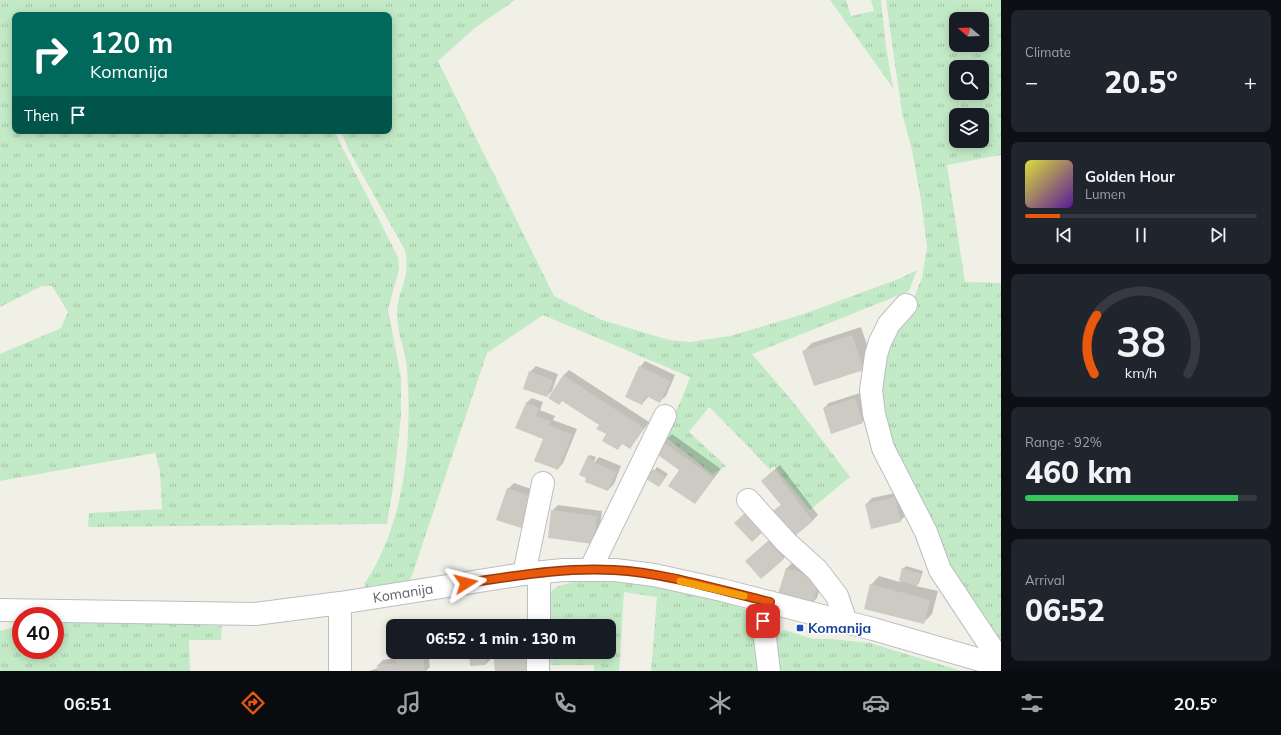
<!DOCTYPE html>
<meta charset="utf-8">
<style>
:root{--surface:#171b24;--page:#20242c;--text:#f1f3f6;--muted:#9ea1a6;--line:#363941;--accent:#ea580c}
body{margin:0;font-family:Mulish,sans-serif;background:var(--page);color:var(--text);height:100vh;display:flex;flex-direction:column;font-size:15px;white-space:nowrap}
*{box-sizing:border-box;margin:0}
p{font-size:13px;color:var(--muted)}
.icon{flex:none;width:22px;height:22px;fill:none;stroke:currentColor;stroke-width:2;stroke-linecap:round;stroke-linejoin:round}
.map{position:relative;flex:1;overflow:hidden}
.panel{display:flex;flex-direction:column;gap:10px;padding:10px;background:#0d0f14;width:280px}
.panel>*{flex:none}
.guide{position:absolute;left:12px;top:12px;width:380px;height:122px;border-radius:8px;box-shadow:0 2px 10px #0003;background:#00695c;color:#fff;overflow:hidden}
.needle{width:26px;rotate:289deg}
.fabs{position:absolute;left:949px;top:12px;display:grid;gap:8px}
.fabs a{display:grid;place-items:center;width:40px;height:40px;border-radius:8px;background:var(--surface);box-shadow:0 2px 10px #0003;font-size:20px}
.speed{position:absolute;left:12px;top:607px;display:flex;gap:8px;font-size:20px;font-weight:700;text-align:center}
.speed>*{display:grid;place-content:center;width:52px;height:52px;border-radius:50%;background:var(--surface);box-shadow:0 2px 10px #0003;line-height:1}
.speed .limit{border:6px solid #d22;background:#fff;color:#111}
.pin{position:absolute;display:grid;place-items:center;width:34px;height:34px;color:#fff;margin:-17px;border-radius:8px;box-shadow:0 2px 6px #0006}
.me{position:absolute;width:44px;margin:-22px;rotate:81deg;stroke-linejoin:round;filter:drop-shadow(0 0 3px #0008)}
.turn{display:flex;align-items:center;gap:14px;height:84px;padding:0 12px;font-size:18px}
.turn .icon{width:52px;height:52px;stroke-width:2.5}
.turn b{display:block;font-size:28px;line-height:34px}
.then{display:flex;align-items:center;height:38px;padding:0 12px;background:#0003;gap:8px;font-size:15px}
.big{font-size:30px;font-weight:800;line-height:1.1}
.panel .tile{flex:1;display:flex;flex-direction:column;justify-content:center;gap:6px;min-width:0;padding:0 14px;border-radius:8px;background:var(--page)}
.panel .dial{align-items:center;gap:0}
.dial svg{height:104px;overflow:visible;fill:none;stroke:var(--line);stroke-width:7;stroke-linecap:round;text-anchor:middle}
.dial text{fill:var(--text);stroke:none}
.song{display:flex;align-items:center;gap:12px}
.cover{width:48px;height:48px;border-radius:6px;background:linear-gradient(135deg,hsl(60 70% 55%),hsl(270 70% 35%))}
.played{height:4px;border-radius:2px;background:linear-gradient(90deg,var(--accent) 15%,var(--line) 15%)}
.keys{display:flex;justify-content:space-around;direction:ltr}
.heat{display:flex;justify-content:space-between;align-items:center;font-size:22px;direction:ltr}
.charge{height:6px;border-radius:3px;background:linear-gradient(90deg,#34c759 92%,var(--line) 0)}
.trip{position:absolute;left:386px;top:619px;width:230px;height:40px;border-radius:8px;background:var(--surface);box-shadow:0 2px 10px #0003;font-weight:800;line-height:40px;text-align:center}
.tab-bar{display:flex;height:64px;justify-content:space-around;align-items:center;background:#090b0e;color:var(--muted)}
.tab-bar .icon{width:28px;height:28px}
.tab-bar .selected{color:var(--accent)}
.tab-bar b{font-size:18px;color:var(--text)}
main{display:flex;flex:1;min-height:0}
.map>svg:first-child{display:block}
</style>
<main>
<div class="map">
<svg width="1001" height="671" viewBox="0 0 1001 671">
<defs>
<pattern id="grass-tufts" width="24" height="20" patternUnits="userSpaceOnUse"><rect width="24" height="20" fill="#c3eac6"/><path d="M3 7l-1-3M5 7V3M7 7l1-3M15 17l-1-3M17 17v-4M19 17l1-3" fill="none" stroke="#a2c1a5"/></pattern>
</defs>
<rect width="100%" height="100%" fill="#f1f0e7"/>
<path fill="url(#grass-tufts)" fill-rule="evenodd" d="M0 0H515L476 27 438 61 554 296 602 320 669 340 690 342 730 336 804 314 901 278 917 270 909 291 752 354 794 403 850 477 810 510 774 466 770 470 742 440 709 407 689 432 726 466 712 474 663 435 680 403 690 377 543 315 487 353 409 584 365 588V583C406 520 412 442 407 369 406 351 397 334 397 315 397 289 411 281 405 250L348 149 341 131H389V15H15V131H334L398 257 399 270 388 309 401 378V415L393 488 387 524 88 527 89 513 162 509 160 471 155 453 0 481V354L61 328 68 312 52 286H42L0 307Z
M830 0H846L851 16 874 11 871 0H881L886 47 893 88Z
M886 0H1001V155L947 165 965 282 1001 283V641L993 639 972 610 889 448 876 390 893 328 912 302 922 278 927 247 921 200 912 150 902 113ZM956 19H982V45H956ZM956 67H982V93H956ZM956 115H982V141H956Z
M579 580C612 581 645 581 677 588 702 593 726 602 750 611L764 671H651L657 597 624 592 619 671H594V665H543V652H609V626H543L546 596 556 587Z
M80 620 222 626 221 640H189L190 671H0V631L21 625V650H55V621Z
M785 630 813 639H831L870 643 962 671H775L771 645 777 633Z"/>
<path fill="#0003" d="M861 327 872 360 863 369 803 352 812 343Z
M645 361 675 375 666 396 660 401 649 396 642 404 640 367Z
M536 366 558 374 552 391 547 396 530 372Z
M569 370 649 422 630 448 623 443 618 448 563 376Z
M860 393 868 417 862 422 824 408 829 403Z
M532 398 543 402 540 410 555 416 553 420 577 429 563 463 558 469 544 439 517 427 526 403Z
M672 434 721 469 695 503 681 470 663 442Z
M590 455 596 457 593 464 599 457 621 466 614 484 608 490 587 457Z
M780 465 818 515 812 521 776 509 782 504 768 475Z
M657 467 668 474 659 486 648 479Z
M514 483 537 491 527 521 521 527 508 489Z
M900 492 906 515 900 521 866 504 872 498Z
M558 505 602 511 598 538 593 543 552 511Z
M774 536 789 553 783 559 752 555Z
M792 563 818 571 824 576 817 598 812 603 786 569Z
M906 566 923 571 919 583 916 586 938 591 932 614 923 623 871 585 879 576 900 582 903 569Z
M396 652H428L430 667 426 671H369L378 668V665L383 660 396 658Z
M470 652H492L491 659 486 664Z
M495 652H532L534 671H496Z"/>
<path fill="#cdcac4" d="M852 335 864 370 814 386 802 351Z
M639 366 670 381 660 403 646 396 642 405 625 397Z
M529 371 553 380 547 397 523 389Z
M563 375 644 428 630 449 622 444 618 450 602 441 606 434 596 429 599 425 562 401 559 405 548 398Z
M855 398 863 423 831 434 823 408Z
M526 403 539 408 536 416 550 421 548 425 572 435 558 470 534 461 543 439 515 428Z
M663 442 714 478 695 504 668 486 679 470 655 453Z
M587 457 594 460 593 462 616 472 608 491 585 482 586 478 579 475Z
M653 469 666 477 659 487 646 479Z
M774 470 813 521 790 540 769 514 781 505 761 481Z
M507 488 532 497 521 528 496 520Z
M895 497 901 522 871 529 865 504Z
M551 510 597 516 593 544 548 538Z
M746 512 764 531 752 542 734 523Z
M768 541 784 559 761 579 745 561Z
M786 568 813 576 819 581 812 605 778 594Z
M902 568 921 574 917 586 899 581Z
M870 584 930 600 924 624 864 609Z
M395 652H422L425 671H378L377 665 396 663Z
M469 652H490V655H485L486 665 470 666Z
M526 652 528 671H495L493 653Z"/>
<g fill="none" stroke-linecap="round" stroke-linejoin="round">
<g stroke="#bcbec3" stroke-width="24">
<path id="minor" d="M906 305 889 324 880 342 876 355 871 390 874 414 883 448 926 532 940 570 1001 662
M748 500 786 542 817 570 837 596 846 622
M590 570 665 416
M524 574 543 483
M0 610 255 614 340 603 524 574 563 570H615L654 575 722 590 873 629 1001 666
M539 626V573
M340 671V603
M538 671V652
M769 671 763 621 770 602"/>
</g>
<use href="#minor" stroke="#fff" stroke-width="22"/>
</g>
<g fill="none" stroke-linecap="round" stroke-linejoin="round">
<g stroke="#983908" stroke-width="10">
<path id="route" d="M466 583C515 576 564 567 614 570 667 573 719 590 770 602L763 621"/>
</g>
<use href="#route" stroke="#ea580c" stroke-width="7"/>
<path stroke="#f59e0b" stroke-width="7" d="M680 581 744 596"/>
</g>
<rect fill="#1a4fb4" stroke="#fff" stroke-width="1.5" x="796" y="624" width="8" height="8" rx="2"/>
<g text-anchor="middle" dominant-baseline="central" stroke-width="3" stroke-linejoin="round" paint-order="stroke">
<g font-size="14" fill="#5e6268" stroke="#fff">
<text transform="translate(403 593) rotate(-9)">Komanija</text>
</g>
<g font-size="14" font-weight="bold" fill="#164399" stroke="#fff" text-anchor="start">
<text x="808" y="628">Komanija</text>
</g>
</g>
</svg>
<div class="fabs">
<a><svg class="needle" viewBox="-14 -14 28 28"><path d="M0-13l5 13h-10z" fill="#e53935"/><path d="M0 13l5-13h-10z" fill="#9ea1a6"/></svg></a>
<a><svg class="icon" aria-label="search" viewBox="0 0 24 24"><circle cx="10" cy="10" r="6"/><path d="M15 15l6 6"/></svg></a>
<a><svg class="icon" aria-label="layers" viewBox="0 0 24 24"><path d="M12 4l9 5-9 5-9-5zM3 14l9 5 9-5"/></svg></a>
</div>
<div class="speed"><div class="limit">40</div></div>
<div class="pin" style="left:763px;top:621px;background:#d93025"><svg class="icon" aria-label="arrive" viewBox="0 0 24 24"><path d="M6 21V4h12l-3 4 3 4H6"/></svg></div>
<svg class="me" style="left:466px;top:583px" viewBox="-20 -20 40 40"><path d="M0-17L14 15 0 8-14 15z" fill="#ea580c" stroke="#fff" stroke-width="4"/></svg>
<div class="trip">06:52 · 1 min · 130 m</div>
<div class="guide">
<div class="turn"><svg class="icon" aria-label="right" viewBox="0 0 24 24"><path d="M7 20v-9h11M14 6l5 5-5 5"/></svg><div><b>120 m</b>Komanija</div></div>
<div class="then">Then<svg class="icon" aria-label="arrive" viewBox="0 0 24 24"><path d="M6 21V4h12l-3 4 3 4H6"/></svg></div>
</div>
</div>
<section class="panel">
<div class="tile"><p>Climate</p>
<div class="heat"><a>−</a><b class="big">20.5°</b><a>+</a></div>
</div>
<div class="tile">
<div class="song"><i class="cover"></i><div><b>Golden Hour</b><p>Lumen</p></div></div>
<div class="played"></div>
<div class="keys"><svg class="icon" aria-label="previous" viewBox="0 0 24 24"><path d="M18 5L8 12l10 7zM5 5v14"/></svg><svg class="icon" aria-label="pause" viewBox="0 0 24 24"><path d="M8 5v14M16 5v14"/></svg><svg class="icon" aria-label="next" viewBox="0 0 24 24"><path d="M6 5l10 7-10 7zM19 5v14"/></svg></div>
</div>
<div class="tile dial"><svg viewBox="0 0 100 80">
<path d="M14 69A42 42 0 1 1 86 69"/>
<path d="M14 69A42 42 0 0 1 16 24" stroke="#ea580c"/>
<text x="50" y="56" font-size="32" font-weight="700">38</text>
<text x="50" y="72" font-size="11">km/h</text>
</svg></div>
<div class="tile"><p>Range · 92%</p><b class="big">460 km</b><div class="charge"></div></div>
<div class="tile"><p>Arrival</p><b class="big">06:52</b></div>
</section>
</main>
<nav class="tab-bar">
<b>06:51</b>
<svg class="icon selected" aria-label="directions" viewBox="0 0 24 24"><path d="M12 3l9 9-9 9-9-9zM9 14v-3h6M13 9l2 2-2 2"/></svg>
<svg class="icon" aria-label="music" viewBox="0 0 24 24"><path d="M9 18V5l10-2v13"/><circle cx="6" cy="18" r="3"/><circle cx="16" cy="16" r="3"/></svg>
<svg class="icon" aria-label="phone" viewBox="0 0 24 24"><path d="M5 4h4l2 5-3 2q2 4 5 5l2-3 5 2v4C11 20 4 13 5 4z"/></svg>
<svg class="icon" aria-label="climate" viewBox="0 0 24 24"><path d="M12 3v18M4 7l16 10M4 17L20 7"/></svg>
<svg class="icon" aria-label="car" viewBox="0 0 24 24"><path d="M5 17H2v-5l4-1 3-4h7l3 4 3 1v5h-3M9 17h6M6 11h13"/><circle cx="7" cy="17" r="2"/><circle cx="17" cy="17" r="2"/></svg>
<svg class="icon" aria-label="filters" viewBox="0 0 24 24"><path d="M4 7h16M4 17h16"/><circle cx="9" cy="7" r="2"/><circle cx="15" cy="17" r="2"/></svg>
<b>20.5°</b>
</nav>
